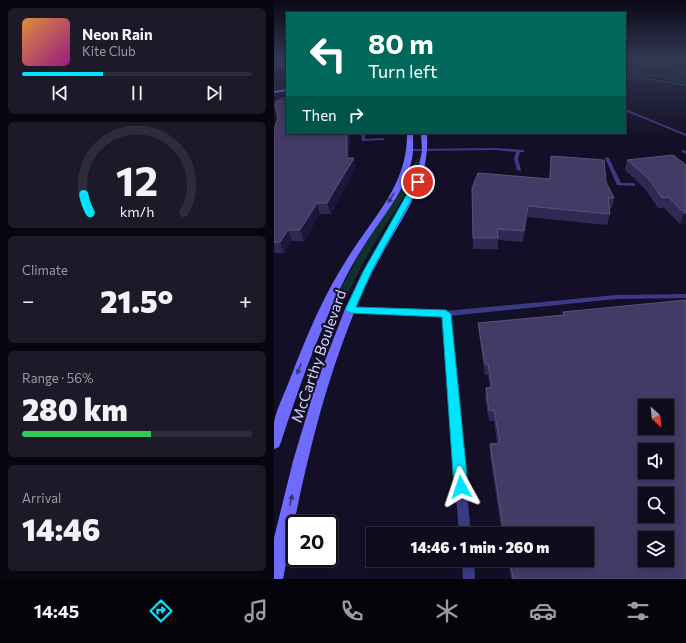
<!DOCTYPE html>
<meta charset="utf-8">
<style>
:root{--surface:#0e0b1c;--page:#1c1929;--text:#f1f3f6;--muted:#9b9ba3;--line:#2e2b3b;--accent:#00e5ff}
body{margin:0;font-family:Commissioner,sans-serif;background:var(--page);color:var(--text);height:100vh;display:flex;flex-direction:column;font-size:15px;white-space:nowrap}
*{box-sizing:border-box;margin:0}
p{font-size:13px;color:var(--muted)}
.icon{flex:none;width:22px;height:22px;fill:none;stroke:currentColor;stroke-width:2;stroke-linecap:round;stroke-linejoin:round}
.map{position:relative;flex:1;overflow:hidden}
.sheet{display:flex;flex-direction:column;gap:8px;padding:8px;background:#08060f;width:274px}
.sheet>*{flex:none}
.guide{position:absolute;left:12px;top:12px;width:340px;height:122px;border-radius:0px;box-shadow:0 2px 6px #0003,0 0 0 1px var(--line);background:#00695c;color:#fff;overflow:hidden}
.needle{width:26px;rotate:153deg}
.controls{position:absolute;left:364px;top:399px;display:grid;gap:8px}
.controls a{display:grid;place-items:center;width:36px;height:36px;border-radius:0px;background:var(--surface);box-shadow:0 2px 6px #0003,0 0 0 1px var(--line);font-size:20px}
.speed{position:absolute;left:12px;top:515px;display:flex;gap:8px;font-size:20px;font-weight:700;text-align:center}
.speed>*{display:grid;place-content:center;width:52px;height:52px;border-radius:50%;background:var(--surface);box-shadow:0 2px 6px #0003,0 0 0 1px var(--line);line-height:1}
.speed .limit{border:2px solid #111;border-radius:6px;background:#fff;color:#111}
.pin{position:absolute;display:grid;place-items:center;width:34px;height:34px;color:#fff;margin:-17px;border:2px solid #fff;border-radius:50%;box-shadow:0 1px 4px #0007}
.me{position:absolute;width:44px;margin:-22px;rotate:355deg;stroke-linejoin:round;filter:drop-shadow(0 0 3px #0008)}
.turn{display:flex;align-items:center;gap:14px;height:84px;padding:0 16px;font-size:18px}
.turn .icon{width:52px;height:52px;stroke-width:2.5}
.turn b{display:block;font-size:28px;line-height:34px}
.then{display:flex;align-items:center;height:38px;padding:0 16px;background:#0003;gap:8px;font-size:15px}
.big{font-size:30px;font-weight:800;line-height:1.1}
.sheet .widget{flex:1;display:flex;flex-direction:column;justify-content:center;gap:6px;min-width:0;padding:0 14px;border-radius:6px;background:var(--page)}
.sheet .dial{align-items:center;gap:0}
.dial svg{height:104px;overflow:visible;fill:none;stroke:var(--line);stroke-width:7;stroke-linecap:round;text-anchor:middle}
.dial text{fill:var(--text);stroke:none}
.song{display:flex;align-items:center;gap:12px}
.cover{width:48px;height:48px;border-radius:6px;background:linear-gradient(135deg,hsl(30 70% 55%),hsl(310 70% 35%))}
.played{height:4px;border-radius:2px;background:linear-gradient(90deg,var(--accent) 35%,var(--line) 35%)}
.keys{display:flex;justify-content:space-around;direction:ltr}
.heat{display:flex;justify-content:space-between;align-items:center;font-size:22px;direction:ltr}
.charge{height:6px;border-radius:3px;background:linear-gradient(90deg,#34c759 56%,var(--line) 0)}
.trip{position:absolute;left:92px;top:527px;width:228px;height:40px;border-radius:0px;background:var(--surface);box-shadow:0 2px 6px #0003,0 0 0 1px var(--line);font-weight:800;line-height:40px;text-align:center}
.dock{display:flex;height:64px;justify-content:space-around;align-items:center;background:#06040b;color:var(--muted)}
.dock .icon{width:28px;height:28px}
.dock .selected{color:var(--accent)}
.dock b{font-size:18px;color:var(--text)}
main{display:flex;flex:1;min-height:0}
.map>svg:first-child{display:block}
</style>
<main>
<section class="sheet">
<div class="widget">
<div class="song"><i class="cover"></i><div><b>Neon Rain</b><p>Kite Club</p></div></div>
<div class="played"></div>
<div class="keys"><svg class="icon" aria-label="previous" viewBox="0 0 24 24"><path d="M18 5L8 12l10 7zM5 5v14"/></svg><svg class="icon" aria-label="pause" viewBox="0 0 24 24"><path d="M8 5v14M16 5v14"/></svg><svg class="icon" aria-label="next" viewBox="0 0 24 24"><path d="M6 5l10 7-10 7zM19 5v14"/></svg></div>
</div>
<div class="widget dial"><svg viewBox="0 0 100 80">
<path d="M14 69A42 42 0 1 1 86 69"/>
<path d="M14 69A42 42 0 0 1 9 55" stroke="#00e5ff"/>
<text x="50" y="56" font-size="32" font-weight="700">12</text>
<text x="50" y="72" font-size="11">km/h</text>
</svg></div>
<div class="widget"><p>Climate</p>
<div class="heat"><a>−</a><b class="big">21.5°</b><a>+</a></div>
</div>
<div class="widget"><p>Range · 56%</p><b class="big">280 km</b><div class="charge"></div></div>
<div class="widget"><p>Arrival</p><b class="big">14:46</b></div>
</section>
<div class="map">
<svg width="412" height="579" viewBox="0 0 412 579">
<rect width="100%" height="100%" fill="#130f26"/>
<path fill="#12302f" d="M351 58H412V83L377 77H351Z
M144 158 145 159C140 186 122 208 108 231 98 247 89 263 81 279 57 324 40 374 23 423H21L56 327 65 292 89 248 126 191Z"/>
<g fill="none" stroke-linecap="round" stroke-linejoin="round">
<path fill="#0a1f44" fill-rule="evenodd" d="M351 63 412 74V80L351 69Z"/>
<path stroke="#2fb8b0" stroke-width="1" stroke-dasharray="1 1.5" stroke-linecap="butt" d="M404 58 412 60
M351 78 374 79 412 85"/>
<path fill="#3d3a85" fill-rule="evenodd" d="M13 64V66L0 69V67Z
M0 86 2 87V89H0Z
M13 96V98L3 103 0 106 1 101Z
M351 109 412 134V136L351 111Z
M87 133H91V139L109 138 111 139 109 140 88 141Z
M222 148 250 150V152H246L244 159 247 170V171L243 170 240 159 242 152 222 150 138 151 136 150 138 149Z
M408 150 412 151V154L408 152Z
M331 157 335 158 347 183H359L361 184V186L343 185 331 158Z
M412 294V298L342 299 176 316 197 534H185L168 317 76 313 73 312 72 310 73 308 76 307 172 311 342 295Z
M188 560H200L201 579H189Z"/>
<path fill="#6f6bff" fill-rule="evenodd" d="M13 89V91L0 93V91Z
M133 133H139C139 143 140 153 137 163 131 189 114 210 99 232 87 250 75 269 66 289 42 339 24 390 7 442L5 447 0 449C0 440 0 430 0 422 3 407 11 393 16 379 32 337 50 294 75 256 100 216 134 184 133 133Z
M147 133H153C156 185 129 215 106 258 90 286 78 317 67 347 40 422 24 501 9 579H0V538L19 461 42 384 71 309 88 273 138 187 144 169 148 151Z"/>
</g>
<path fill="#312854" d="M0 58H13V74L5 69 4 65H0Z
M0 129 13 133H76L75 158H80L82 167 57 214H46L30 241H18L10 253H0Z
M277 156 332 182 340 198 338 208H335L336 214 333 225 253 217 249 242 224 240V249H199L198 188 275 179Z
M353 160 412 165V223L406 224 390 208H384L371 189 351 170Z
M289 312 412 579H237L234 560H313V534H228L216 455V444H223L220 421H215L211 399 212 388 216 387 214 375H211L205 334 204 323 288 315Z"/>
<path fill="#1d163a" d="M13 58V63H3L4 65H0V59Z
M73 133H76L75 166 80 158 82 167 57 214 53 203 73 158Z
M43 203 46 214 30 241 26 230Z
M254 206 253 217 249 242 250 231Z
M410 213H412V223L406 224Z
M14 230 18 241 10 253 6 242Z"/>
<path fill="#433a66" stroke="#5a527e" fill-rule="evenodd" d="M12 58H13V69L3 63 12 60Z
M13 96V133H73V158H80L53 203H43L26 230H14L6 242H0V129L4 118 1 105 5 102 11 101Z
M399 155 412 165V213H410L394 197 388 198 375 179 353 160Z
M277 156 330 160 332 182 340 198H334L336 214 254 206 250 231 223 229 224 238H199L198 188 204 173 276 179Z
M412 300V579H239L236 560H313V534H230L216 444 226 443 220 410 215 411 212 388 218 387 214 364H211L204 323 290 315 289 312ZM371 406H393V428H371ZM371 450H393V472H371ZM371 494H393V516H371ZM371 538H393V560H371Z"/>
<defs><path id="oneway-solid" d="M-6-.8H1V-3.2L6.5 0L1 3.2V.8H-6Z"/></defs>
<g fill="#38347d">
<use href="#oneway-solid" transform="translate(117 198) rotate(122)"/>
<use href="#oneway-solid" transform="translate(25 369) rotate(111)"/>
<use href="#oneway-solid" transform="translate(17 500) rotate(-77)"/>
</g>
<linearGradient id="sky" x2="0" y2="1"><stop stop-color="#0a0815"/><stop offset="0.41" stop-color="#333752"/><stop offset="1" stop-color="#333752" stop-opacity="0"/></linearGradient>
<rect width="412" height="140" fill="url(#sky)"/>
<path fill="#00e5ff" stroke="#0095a6" d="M141 180 147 182 98 270 82 307 172 310 177 314 194 487 192 492 187 494 182 492 180 487 168 317 76 313 71 310 90 270Z"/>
<g text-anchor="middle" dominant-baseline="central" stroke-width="4" stroke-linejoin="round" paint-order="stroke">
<g font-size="15" fill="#d9d4ff" stroke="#130f26">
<text transform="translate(44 356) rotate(-71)">McCarthy Boulevard</text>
</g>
</g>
</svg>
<div class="controls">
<a><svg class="needle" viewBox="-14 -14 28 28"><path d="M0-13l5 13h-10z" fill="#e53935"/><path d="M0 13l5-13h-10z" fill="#9b9ba3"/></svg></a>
<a><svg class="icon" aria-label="sound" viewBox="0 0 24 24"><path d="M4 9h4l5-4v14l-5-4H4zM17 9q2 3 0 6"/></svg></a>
<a><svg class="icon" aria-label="search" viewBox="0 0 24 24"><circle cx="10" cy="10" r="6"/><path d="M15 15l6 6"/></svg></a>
<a><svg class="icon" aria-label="layers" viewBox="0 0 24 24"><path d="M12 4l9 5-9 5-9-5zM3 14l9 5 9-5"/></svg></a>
</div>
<div class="speed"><div class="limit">20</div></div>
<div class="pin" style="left:144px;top:182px;background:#d93025"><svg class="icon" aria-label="arrive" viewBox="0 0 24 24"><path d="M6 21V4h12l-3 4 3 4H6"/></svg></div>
<svg class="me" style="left:187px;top:487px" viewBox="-20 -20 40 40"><path d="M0-17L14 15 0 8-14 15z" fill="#00e5ff" stroke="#fff" stroke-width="4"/></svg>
<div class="trip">14:46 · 1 min · 260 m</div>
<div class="guide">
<div class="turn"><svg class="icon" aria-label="left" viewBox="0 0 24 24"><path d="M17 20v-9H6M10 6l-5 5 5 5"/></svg><div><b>80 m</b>Turn left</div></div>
<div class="then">Then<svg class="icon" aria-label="right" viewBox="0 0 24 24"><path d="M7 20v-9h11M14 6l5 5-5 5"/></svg></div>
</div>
</div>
</main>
<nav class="dock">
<b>14:45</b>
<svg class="icon selected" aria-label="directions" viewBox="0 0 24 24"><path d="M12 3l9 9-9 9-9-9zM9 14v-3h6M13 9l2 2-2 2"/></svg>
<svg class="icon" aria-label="music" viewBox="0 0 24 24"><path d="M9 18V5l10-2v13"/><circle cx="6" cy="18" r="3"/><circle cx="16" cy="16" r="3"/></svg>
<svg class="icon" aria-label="phone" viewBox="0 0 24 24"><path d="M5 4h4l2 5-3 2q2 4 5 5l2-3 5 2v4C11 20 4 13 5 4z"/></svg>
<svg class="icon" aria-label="climate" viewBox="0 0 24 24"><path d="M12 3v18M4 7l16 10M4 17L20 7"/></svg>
<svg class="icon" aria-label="car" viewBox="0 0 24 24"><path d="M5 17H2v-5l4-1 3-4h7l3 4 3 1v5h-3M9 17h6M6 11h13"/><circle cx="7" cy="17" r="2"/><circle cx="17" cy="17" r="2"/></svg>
<svg class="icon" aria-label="filters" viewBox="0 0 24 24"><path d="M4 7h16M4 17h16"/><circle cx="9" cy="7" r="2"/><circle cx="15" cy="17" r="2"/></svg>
</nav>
